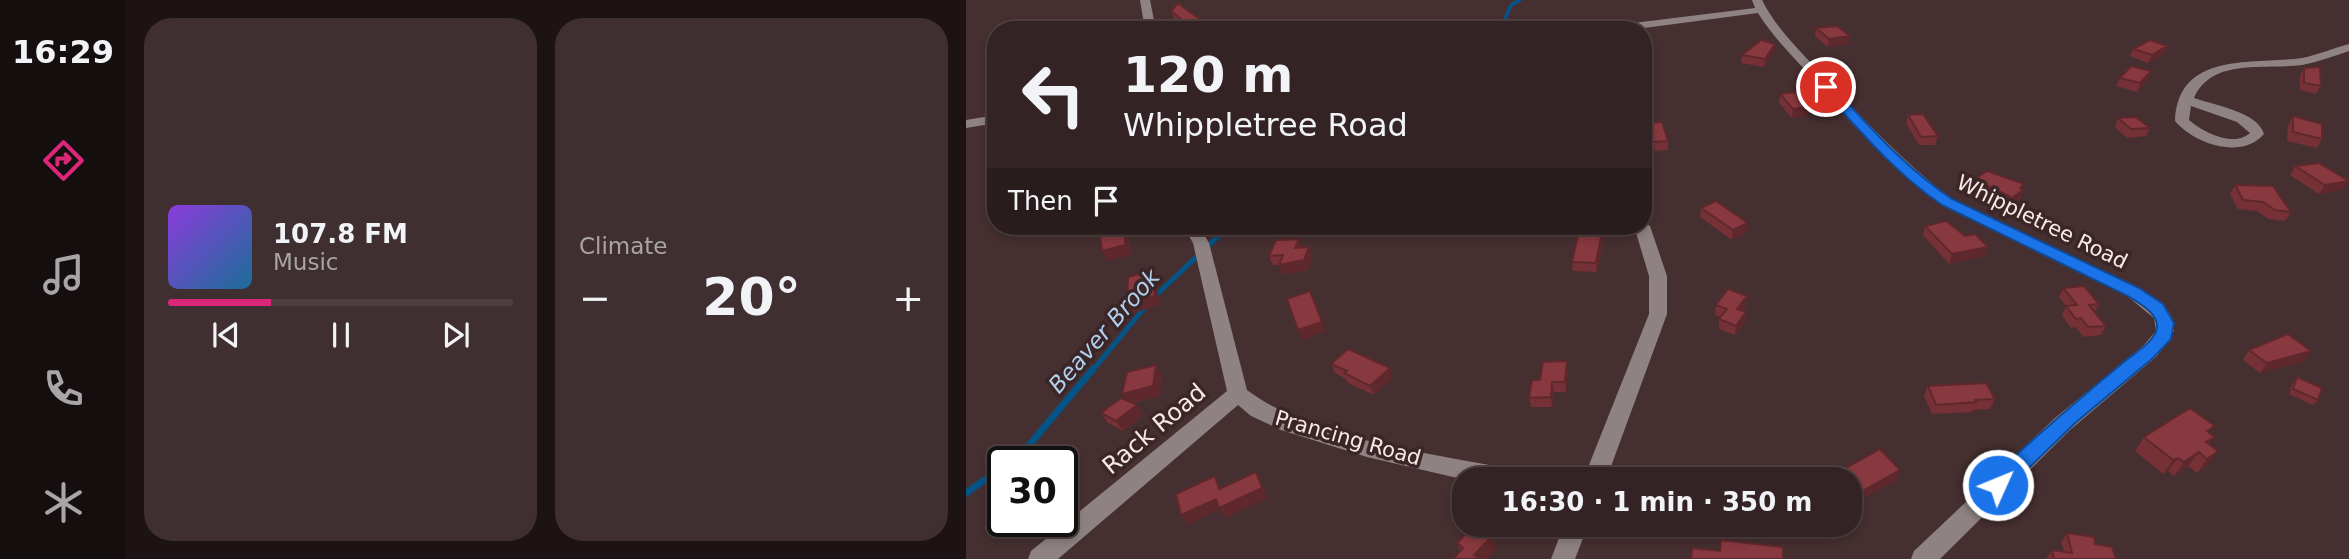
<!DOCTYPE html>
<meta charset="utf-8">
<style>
:root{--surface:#342324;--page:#3f2f31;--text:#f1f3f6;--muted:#a9a4a6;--line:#4e4041;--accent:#db2777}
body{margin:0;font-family:"DejaVu Sans",sans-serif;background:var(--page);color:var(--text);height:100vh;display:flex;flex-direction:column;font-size:26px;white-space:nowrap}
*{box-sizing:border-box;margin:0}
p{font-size:23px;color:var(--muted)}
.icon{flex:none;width:38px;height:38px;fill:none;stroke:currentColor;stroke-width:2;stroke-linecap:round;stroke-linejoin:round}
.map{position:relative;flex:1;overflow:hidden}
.drawer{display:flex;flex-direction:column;gap:18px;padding:18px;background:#1d1314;width:840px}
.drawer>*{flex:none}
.hud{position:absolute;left:21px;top:21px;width:665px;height:214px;border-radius:28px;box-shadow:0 4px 10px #0003,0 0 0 2px var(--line);background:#342324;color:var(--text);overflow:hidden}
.speed{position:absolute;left:21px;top:446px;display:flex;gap:14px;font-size:35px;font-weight:700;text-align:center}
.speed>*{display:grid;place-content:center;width:91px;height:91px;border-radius:50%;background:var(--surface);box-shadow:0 4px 10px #0003,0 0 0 2px var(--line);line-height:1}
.speed .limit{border:4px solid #111;border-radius:10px;background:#fff;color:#111}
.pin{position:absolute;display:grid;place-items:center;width:60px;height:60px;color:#fff;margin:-30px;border:4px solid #fff;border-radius:50%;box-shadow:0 2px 7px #0007}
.me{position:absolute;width:77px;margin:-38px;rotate:46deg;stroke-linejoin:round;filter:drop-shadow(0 0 5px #0008)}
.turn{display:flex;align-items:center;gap:24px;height:147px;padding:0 21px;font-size:32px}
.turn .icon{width:91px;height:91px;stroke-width:2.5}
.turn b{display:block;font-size:49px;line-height:60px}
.then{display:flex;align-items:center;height:66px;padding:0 21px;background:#0003;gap:14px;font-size:26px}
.big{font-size:52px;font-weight:700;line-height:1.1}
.drawer .widget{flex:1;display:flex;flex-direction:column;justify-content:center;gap:10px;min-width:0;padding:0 24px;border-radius:28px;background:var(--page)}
.song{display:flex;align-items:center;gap:21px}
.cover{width:84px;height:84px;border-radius:10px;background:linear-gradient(135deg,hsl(270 70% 55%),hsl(200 70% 35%))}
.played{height:7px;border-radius:4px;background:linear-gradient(90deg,var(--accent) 30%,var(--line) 30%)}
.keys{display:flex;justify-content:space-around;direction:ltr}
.heat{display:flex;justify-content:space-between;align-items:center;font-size:38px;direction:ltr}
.drawer .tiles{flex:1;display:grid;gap:18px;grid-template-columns:repeat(2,1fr)}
.trip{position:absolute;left:486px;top:467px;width:410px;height:70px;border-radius:28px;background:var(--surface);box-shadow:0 4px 10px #0003,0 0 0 2px var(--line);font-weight:700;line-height:70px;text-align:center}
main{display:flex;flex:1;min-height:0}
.tab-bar{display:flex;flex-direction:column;width:126px;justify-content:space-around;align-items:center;background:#150e0e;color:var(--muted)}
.tab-bar .icon{width:49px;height:49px}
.tab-bar .on{color:var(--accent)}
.tab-bar b{font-size:32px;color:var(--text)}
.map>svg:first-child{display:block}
</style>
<main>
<nav class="tab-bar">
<b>16:29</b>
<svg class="icon on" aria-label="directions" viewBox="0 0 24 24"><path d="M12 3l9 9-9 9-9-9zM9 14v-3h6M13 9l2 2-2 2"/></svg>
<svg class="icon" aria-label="music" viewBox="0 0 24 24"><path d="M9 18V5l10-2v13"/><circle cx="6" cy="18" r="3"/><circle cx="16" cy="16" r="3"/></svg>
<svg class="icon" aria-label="phone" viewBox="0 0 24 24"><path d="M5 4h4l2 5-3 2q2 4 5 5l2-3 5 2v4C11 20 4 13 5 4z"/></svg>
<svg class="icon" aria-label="climate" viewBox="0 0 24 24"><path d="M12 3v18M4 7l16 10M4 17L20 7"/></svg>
</nav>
<section class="drawer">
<div class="tiles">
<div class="widget">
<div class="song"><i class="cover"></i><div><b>107.8 FM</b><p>Music</p></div></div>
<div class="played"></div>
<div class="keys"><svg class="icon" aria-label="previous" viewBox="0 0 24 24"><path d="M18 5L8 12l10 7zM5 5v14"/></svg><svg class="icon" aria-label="pause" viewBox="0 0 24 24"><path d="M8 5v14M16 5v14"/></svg><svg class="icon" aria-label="next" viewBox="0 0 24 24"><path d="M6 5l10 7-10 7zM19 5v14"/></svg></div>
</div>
<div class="widget"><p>Climate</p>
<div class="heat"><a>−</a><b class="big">20°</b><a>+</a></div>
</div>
</div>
</section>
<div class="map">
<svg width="1383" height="559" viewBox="0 0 1383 559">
<rect width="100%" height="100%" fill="#462f30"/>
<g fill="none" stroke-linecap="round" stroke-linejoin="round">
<path stroke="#045488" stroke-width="3.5" d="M534 30 545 5 554 0"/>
<path stroke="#045488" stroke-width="5" d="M188 297 263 226
M126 371 179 307"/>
<path stroke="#045488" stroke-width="7" d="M43 462 59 450 127 369
M0 493 37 467"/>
<path fill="#8e8282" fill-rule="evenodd" d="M174 0H184L190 30H179Z
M786 0H796C811 30 835 51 857 76 898 120 938 163 986 199L1173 288C1190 298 1209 309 1208 331L1191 356 1104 430 974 559H945L948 551 1089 418 1177 346 1190 331 1188 318 1161 296 976 205C927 169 888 125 848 80 829 58 808 39 792 13L663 30H630L635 27 789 8Z
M1383 44V51C1368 56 1352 62 1336 65 1299 70 1246 57 1228 98 1248 105 1292 112 1298 134 1276 160 1228 144 1209 121 1212 50 1288 65 1336 58 1352 55 1367 48 1383 44ZM1225 106 1271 122 1284 133C1267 148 1237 132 1223 120Z
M30 115V123L0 128V120Z
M677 221 684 226 701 276V314L640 480H617L683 314V276L668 226H677Z
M217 226H233L243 243 281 390C349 441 466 453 548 470L556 473 559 480H500L401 457 315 430 285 416 272 405 92 559H62L65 551 261 391 227 243Z
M598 525H622L609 559H585Z"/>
</g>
<path fill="#753136" d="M205 11 248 30H221L208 19Z
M850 28 884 36 883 44 862 47 849 36Z
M1167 49 1198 54 1182 63 1164 56Z
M808 51 798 67 775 63 776 55Z
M1338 68 1355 86 1350 94 1334 90V75Z
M1185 71 1181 80 1171 92 1150 86 1154 78Z
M814 94 841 115 826 118 813 103Z
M942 115 972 136 969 145H953L940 123Z
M1327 116 1356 139 1351 148 1321 141 1322 125Z
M1152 118 1184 128 1180 136 1161 138 1149 127Z
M678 123 702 141V150L687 151 679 132Z
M1329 166 1376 190 1353 194 1324 175Z
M1009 179 1056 189 1057 190 1054 199 1043 207 1006 188Z
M1269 185 1325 212 1319 221 1303 219 1291 211 1272 209 1264 194Z
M735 208 781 232 766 240 734 217Z
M637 226 638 234 631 272 607 271 606 262Z
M959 226 1019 256 983 264 957 235Z
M336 247 347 256 342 270 317 274 313 265H307L303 256Z
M1097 288 1133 304 1129 312 1140 326 1135 335 1117 337 1110 327 1105 328 1096 315 1100 306 1093 297Z
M750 305H780L776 311 779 322 769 335 753 329V319L755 317 749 315Z
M1283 350 1338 361 1294 373 1277 360Z
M365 364 427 377 408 395 382 383 380 379 369 373Z
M602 371 600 392H588L586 407H565L563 398 574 380Z
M196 375 193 396 166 403 171 405 177 415 157 431 142 423 135 413 161 400 156 394Z
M1331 377 1352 400 1347 405 1323 394 1327 382Z
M962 386 1029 399 1024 409 1007 410 1006 412 966 414 958 396Z
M1244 433 1242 465 1231 473 1222 466 1208 476 1202 471 1197 474 1169 451 1178 437Z
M934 470 931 480 888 503 884 498V480H870L872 472Z
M1101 533 1129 544 1150 559H1080L1086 550 1098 551 1095 542Z
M526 536 529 549 521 559H487L494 552 491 543Z"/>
<path fill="#5f282c" d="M884 36 883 44 862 47 863 39Z
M809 44 808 51 798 67 799 59Z
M1201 46 1198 54 1182 63 1186 55Z
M1185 71 1181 80 1171 92 1174 83Z
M842 107 841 115 826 118 827 109Z
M1383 181 1376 190 1353 194 1359 185Z
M1058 184 1054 199 1043 207 1046 198 1054 188Z
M782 223 781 232 766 240 767 230Z
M151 226H154L156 230V243L151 234Z
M294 226H309L296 231Z
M637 226 638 234 631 272 630 263Z
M159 232 164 241 165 255 141 261 136 251Z
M333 239 336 248H329Z
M343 247 347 256 342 270 317 274 313 265Z
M1022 247 1019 256 983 264 986 254Z
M185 271 190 280 194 305 167 313 161 303Z
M781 296 780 305 770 318 771 309Z
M780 312 779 322 769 335 770 326Z
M356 322 360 331 336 340 332 330Z
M1345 351 1338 361 1294 373 1301 363Z
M601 361 602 371 600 392 599 382Z
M190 365 196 375 193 396 163 403 156 394Z
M424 368 427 377 408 395 404 386Z
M586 382 588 392 586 407 585 397Z
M171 405 177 415 157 431 150 421Z
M1252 451 1242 465 1231 473 1241 459Z
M1233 452 1222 466 1208 476 1218 462Z
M1212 458 1202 471 1197 474 1207 460Z
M934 470 931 480 888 503 891 494Z
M290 472 295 481 301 498 259 518 254 509 222 525 215 515Z
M526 536 529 549 521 559H510L508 555Z"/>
<path fill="#88393f" stroke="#5f282c" stroke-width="2" d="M212 3 248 30H228L205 11Z
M871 26 884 36 863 39 850 28Z
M795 40 809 44 799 59 776 55Z
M1184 40 1201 46 1186 55 1167 49Z
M1165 66 1185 71 1174 83 1154 78Z
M1354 67 1355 86 1338 83V68Z
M829 92 842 107 827 109 814 94Z
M957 114 972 136 955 137 942 115Z
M1327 116 1356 124V139L1327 132Z
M1170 117 1184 128 1165 129 1152 118Z
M696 122 702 141 687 142 678 123Z
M1353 163 1383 181 1359 185 1329 166Z
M1021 171 1058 184 1054 188 1057 190 1046 198 1009 179Z
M1269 185 1307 186 1325 212 1309 210 1297 202 1277 200Z
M750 201 782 223 767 230 735 208Z
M980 221 999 236 1009 234 1022 247 986 254 959 226Z
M133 226H151V234L159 232V245L136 251Z
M614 226H637L630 263 606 262Z
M333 239 329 248 343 247 338 260 313 265 317 255 303 256 310 240Z
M185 271 189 296 161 303 162 277Z
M1118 286 1133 304 1123 305 1140 326 1122 327 1115 318 1110 319 1100 306 1111 305 1097 288Z
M762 289 781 296 771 309 780 312 770 326 753 319 761 309 750 305Z
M344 291 356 322 332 330 321 299Z
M1322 334 1345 351 1301 363 1283 350Z
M382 349 424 368 404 386 378 373 381 371 365 364Z
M601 361 599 382H586L585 397 563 398 566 380H574L577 362Z
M190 365 187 386 156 394 161 372Z
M1331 377 1356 388 1352 400 1327 389Z
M1020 383 1029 399 1009 400 1010 402 970 405 962 386Z
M155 398 171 405 150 421 135 413Z
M1224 408 1249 426 1241 431 1249 437 1240 442 1252 451 1241 459 1233 452 1218 462 1212 458 1207 460 1178 437Z
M914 449 934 470 891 494 884 485V480H879L872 472Z
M290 472 296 488 253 508 250 499 215 515 210 494 249 476 253 489Z
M508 525H511L526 536 508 555 514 559H487L497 548 491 543Z
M1101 533 1128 537 1129 544 1146 547 1150 559H1088L1086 550 1106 553Z
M755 540 817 547V559H725L726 548 754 551Z"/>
<path fill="#1a73e8" stroke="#114b97" stroke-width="2" d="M856 84H864C903 126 938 167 986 199L1173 288 1197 304 1208 323 1205 339 1187 358 1108 424 1039 491 1032 494 1024 491 1021 485 1024 479C1068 438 1113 399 1159 361 1169 353 1187 342 1190 331 1196 314 1172 303 1162 296L976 205C929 173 894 131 856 89Z"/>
<g text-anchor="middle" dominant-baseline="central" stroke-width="7" stroke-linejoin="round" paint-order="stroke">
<g font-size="21" fill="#f8e9e9" stroke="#3b2526">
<text transform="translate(1076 222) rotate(26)">Whippletree Road</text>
<text transform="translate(382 438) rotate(16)">Prancing Road</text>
</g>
<g font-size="23" font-style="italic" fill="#aed0ee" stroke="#3b2526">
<text transform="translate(138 331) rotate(-49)">Beaver Brook</text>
</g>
<g font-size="24" fill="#f8e9e9" stroke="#3b2526">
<text transform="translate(188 429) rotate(-40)">Rack Road</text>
</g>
</g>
</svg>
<div class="speed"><div class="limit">30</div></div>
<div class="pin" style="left:860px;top:87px;background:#d93025"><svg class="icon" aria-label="arrive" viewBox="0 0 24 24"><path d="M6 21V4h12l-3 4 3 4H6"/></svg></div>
<svg class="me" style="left:1032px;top:485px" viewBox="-20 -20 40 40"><circle r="17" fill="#1a73e8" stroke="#fff" stroke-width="3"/><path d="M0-11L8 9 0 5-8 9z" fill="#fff"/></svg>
<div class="trip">16:30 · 1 min · 350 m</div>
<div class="hud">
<div class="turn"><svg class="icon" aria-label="left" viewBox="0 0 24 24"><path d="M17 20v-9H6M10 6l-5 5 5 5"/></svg><div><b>120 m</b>Whippletree Road</div></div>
<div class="then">Then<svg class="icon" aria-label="arrive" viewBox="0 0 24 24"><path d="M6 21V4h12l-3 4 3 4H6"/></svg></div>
</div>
</div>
</main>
